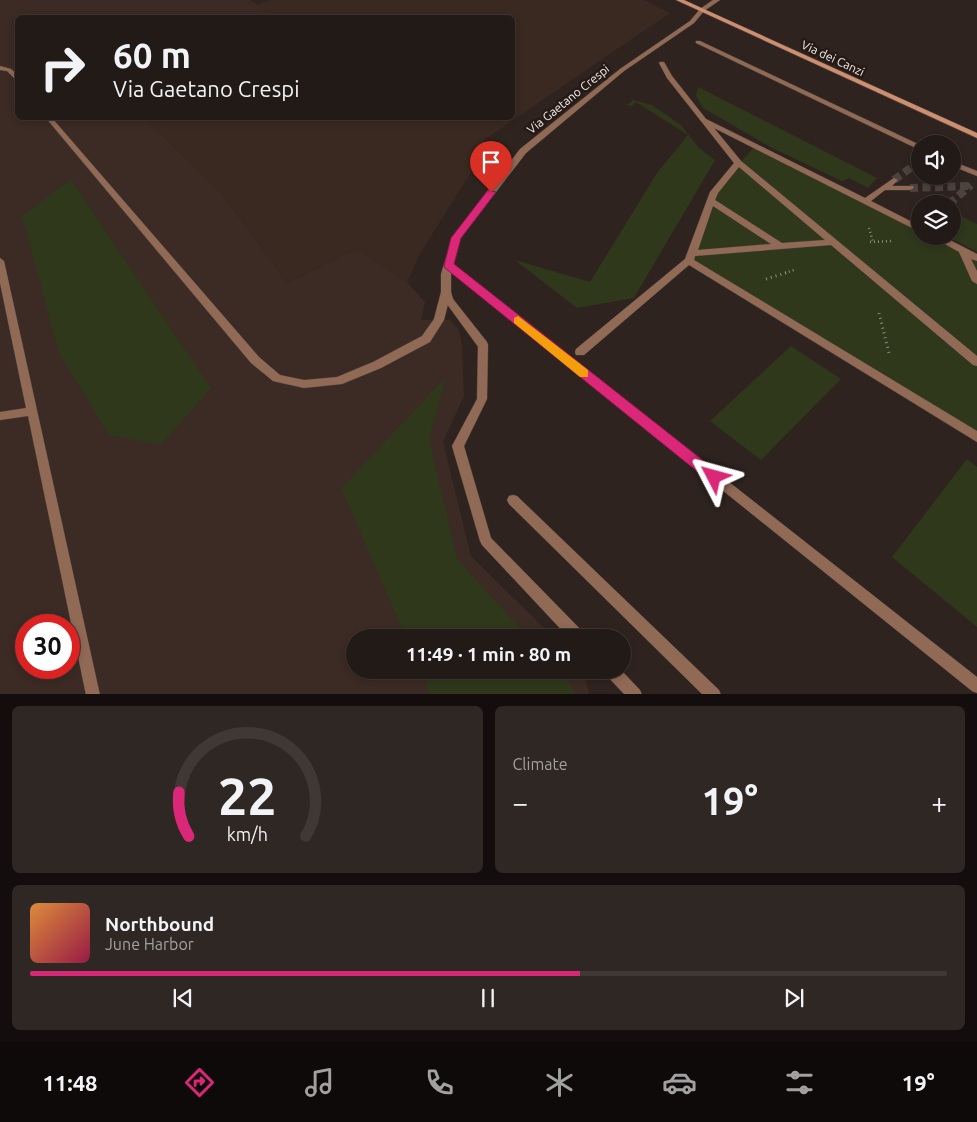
<!DOCTYPE html>
<meta charset="utf-8">
<style>
:root{--surface:#221a17;--page:#2e2724;--text:#f1f3f6;--muted:#a2a1a1;--line:#3f3836;--accent:#db2777}
body{margin:0;font-family:Ubuntu,sans-serif;background:var(--page);color:var(--text);height:100vh;display:flex;flex-direction:column;font-size:19px;white-space:nowrap}
*{box-sizing:border-box;margin:0}
p{font-size:16px;color:var(--muted)}
.icon{flex:none;width:28px;height:28px;fill:none;stroke:currentColor;stroke-width:2;stroke-linecap:round;stroke-linejoin:round}
.map{position:relative;height:694px;overflow:hidden}
.sheet{display:flex;flex-direction:column;gap:12px;padding:12px;background:#130e0d;flex:1}
.sheet>*{flex:none}
.hud{position:absolute;left:15px;top:15px;width:500px;height:105px;border-radius:8px;box-shadow:0 2px 8px #0003,0 0 0 1px var(--line);background:#221a17;color:var(--text);overflow:hidden}
.controls{position:absolute;left:911px;top:135px;display:grid;gap:10px}
.controls a{display:grid;place-items:center;width:50px;height:50px;border-radius:50%;background:var(--surface);box-shadow:0 2px 8px #0003,0 0 0 1px var(--line);font-size:25px}
.speed{position:absolute;left:15px;top:614px;display:flex;gap:10px;font-size:25px;font-weight:700;text-align:center}
.speed>*{display:grid;place-content:center;width:65px;height:65px;border-radius:50%;background:var(--surface);box-shadow:0 2px 8px #0003,0 0 0 1px var(--line);line-height:1}
.speed .limit{border:8px solid #d22;background:#fff;color:#111}
.pin{position:absolute;display:grid;place-items:center;width:42px;height:42px;color:#fff;margin:-51px -21px;border-radius:50% 50% 50% 0;rotate:-45deg;box-shadow:0 0 5px #0007}
.pin .icon{rotate:45deg}
.me{position:absolute;width:55px;margin:-28px;rotate:309deg;stroke-linejoin:round;filter:drop-shadow(0 0 4px #0008)}
.turn{display:flex;align-items:center;gap:18px;height:105px;padding:0 15px;font-size:22px}
.turn .icon{width:65px;height:65px;stroke-width:2.5}
.turn b{display:block;font-size:35px;line-height:42px}
.big{font-size:38px;font-weight:600;line-height:1.1}
.sheet .card{flex:1;display:flex;flex-direction:column;justify-content:center;gap:8px;min-width:0;padding:0 18px;border-radius:8px;background:var(--page)}
.sheet .dial{align-items:center;gap:0}
.dial svg{height:130px;overflow:visible;fill:none;stroke:var(--line);stroke-width:7;stroke-linecap:round;text-anchor:middle}
.dial text{fill:var(--text);stroke:none}
.song{display:flex;align-items:center;gap:15px}
.cover{width:60px;height:60px;border-radius:8px;background:linear-gradient(135deg,hsl(30 70% 55%),hsl(340 70% 35%))}
.played{height:5px;border-radius:2px;background:linear-gradient(90deg,var(--accent) 60%,var(--line) 60%)}
.keys{display:flex;justify-content:space-around;direction:ltr}
.heat{display:flex;justify-content:space-between;align-items:center;font-size:28px;direction:ltr}
.sheet .tiles{flex:1;display:grid;gap:12px;grid-template-columns:1fr 1fr}
.card:last-child{grid-column:span 2}
.trip{position:absolute;left:346px;top:629px;width:285px;height:50px;border-radius:25px;background:var(--surface);box-shadow:0 2px 8px #0003,0 0 0 1px var(--line);font-weight:600;line-height:50px;text-align:center}
.dock{display:flex;height:80px;justify-content:space-around;align-items:center;background:#0e0a09;color:var(--muted)}
.dock .icon{width:35px;height:35px}
.dock .selected{color:var(--accent)}
.dock b{font-size:22px;color:var(--text)}
.map>svg:first-child{display:block}
</style>
<div class="map">
<svg width="977" height="695" viewBox="0 0 977 695">
<rect width="100%" height="100%" fill="#2e231f"/>
<path fill="#3c2a24" fill-rule="evenodd" d="M0 0H250L277 17 18 18V118H144L222 193 287 283 357 249 407 282 425 302 421 320H450L459 330 462 345 464 396 443 442 471 556 553 637 355 638V670H584L589 694 0 695ZM26 625H69V668H26Z"/>
<path fill="#3a2921" d="M269 0H644L670 13 484 140 477 150 483 153 421 252 407 282 357 249 287 283 222 193 144 118H512V18L277 17 257 5Z"/>
<path fill="#2f381b" d="M698 87 877 178 868 188 849 178 842 181 772 148 703 108 696 96Z
M633 100 652 105 681 125 699 148 715 160 634 298 577 308 515 260 590 282 657 173 688 135 636 102 632 106 627 105Z
M755 146 920 229V236H935L977 258V437L689 261 714 192Z
M71 179 211 388 161 445 109 435 59 353 22 216Z
M953 212 977 224V252L947 236H952Z
M791 346 841 379 761 460 710 421Z
M446 377 429 439 457 559 528 637H406L341 488Z
M967 459 977 467V627L892 557Z
M420 670H558L572 686 574 694H430Z"/>
<g fill="none" stroke-linecap="round" stroke-linejoin="round">
<path stroke="#4c423e" stroke-width="8" stroke-dasharray="8 4.5" stroke-linecap="butt" d="M894 180 920 161
M910 188 969 186
M949 204 971 185"/>
<g stroke="#4a403c" stroke-width="1">
<path id="lane" d="M0 66 11 69 18 75V82L7 71 0 70Z
M46 118H52L259 357 280 375 304 380 337 377 373 362 422 336 434 319 441 292 446 289 451 292 444 320 430 342 381 368 342 384 304 388 277 382 273 381 251 363Z
M0 258 4 261 100 695H86L28 416 0 420V412L26 408 0 283Z
M483 341 488 345 487 399 464 446 491 538 584 633 586 638H569L482 545 480 541 452 446 477 399 478 345Z
M513 495 517 496 719 690 721 695H703L509 504 507 500 509 496Z
M604 670H621L640 690 642 695H625L606 675Z"/>
</g>
<g stroke="#4a403c" stroke-width="1">
<path id="street" d="M713 0H720L704 11 694 23 624 71 526 153 460 239 453 265 977 677V693L972 691 451 272V292L453 299 487 342 488 345 487 348H479L444 300 441 292V274L452 238 520 149 620 69 690 21 700 9Z
M696 41H700L920 145V150L696 43Z
M660 62H664L672 76 706 119 865 198 894 178 898 180 892 186H913L914 188 910 190H885L871 201 920 226V232L714 128 741 161 977 356V366L973 365 831 245 695 256 694 260 977 431V442L689 265 584 355H576L575 352 576 349 685 259 710 192 734 163 667 78 659 63ZM739 167 825 240 782 243 715 200 718 193ZM713 206 771 244 698 250Z
M952 161 977 171V176L952 166Z
M931 236H942L977 254V261L971 259 977 271V284L972 281 959 252Z"/>
</g>
<g stroke="#4a403c" stroke-width="1">
<path id="secondary" d="M676 0H684L977 133V138Z"/>
</g>
<path stroke="#918784" stroke-width="2.5" stroke-dasharray="1 3" stroke-linecap="butt" d="M869 228 873 242
M870 242 892 241
M785 273 794 270"/>
<path stroke="#918784" stroke-width="3" stroke-dasharray="1 4" stroke-linecap="butt" d="M766 279 789 272
M879 313 889 353"/>
<use href="#lane" fill="#916a56" fill-rule="evenodd"/>
<use href="#street" fill="#916a56" fill-rule="evenodd"/>
<use href="#secondary" fill="#ce8f70" fill-rule="evenodd"/>
</g>
<path fill="#db2777" stroke="#8e194d" d="M488 190 496 192 461 238 454 264 719 473 720 477 719 481H709L445 268 444 266 451 238Z"/>
<path fill="#f59e0b" d="M518 316 588 370V377H580L514 323V318Z"/>
<g text-anchor="middle" dominant-baseline="central" stroke-width="5" stroke-linejoin="round" paint-order="stroke">
<g font-size="12" fill="#f7efec" stroke="#251a15">
<text transform="translate(833 58) rotate(25)">Via dei Canzi</text>
<text transform="translate(568 99) rotate(-39)">Via Gaetano Crespi</text>
</g>
</g>
</svg>
<div class="controls">
<a><svg class="icon" aria-label="sound" viewBox="0 0 24 24"><path d="M4 9h4l5-4v14l-5-4H4zM17 9q2 3 0 6"/></svg></a>
<a><svg class="icon" aria-label="layers" viewBox="0 0 24 24"><path d="M12 4l9 5-9 5-9-5zM3 14l9 5 9-5"/></svg></a>
</div>
<div class="speed"><div class="limit">30</div></div>
<div class="pin" style="left:491px;top:192px;background:#d93025"><svg class="icon" aria-label="arrive" viewBox="0 0 24 24"><path d="M6 21V4h12l-3 4 3 4H6"/></svg></div>
<svg class="me" style="left:714px;top:477px" viewBox="-20 -20 40 40"><path d="M0-17L14 15 0 8-14 15z" fill="#db2777" stroke="#fff" stroke-width="4"/></svg>
<div class="trip">11:49 · 1 min · 80 m</div>
<div class="hud">
<div class="turn"><svg class="icon" aria-label="right" viewBox="0 0 24 24"><path d="M7 20v-9h11M14 6l5 5-5 5"/></svg><div><b>60 m</b>Via Gaetano Crespi</div></div>
</div>
</div>
<section class="sheet">
<div class="tiles">
<div class="card dial"><svg viewBox="0 0 100 80">
<path d="M14 69A42 42 0 1 1 86 69"/>
<path d="M14 69A42 42 0 0 1 8 42" stroke="#db2777"/>
<text x="50" y="56" font-size="32" font-weight="700">22</text>
<text x="50" y="72" font-size="11">km/h</text>
</svg></div>
<div class="card"><p>Climate</p>
<div class="heat"><a>−</a><b class="big">19°</b><a>+</a></div>
</div>
<div class="card">
<div class="song"><i class="cover"></i><div><b>Northbound</b><p>June Harbor</p></div></div>
<div class="played"></div>
<div class="keys"><svg class="icon" aria-label="previous" viewBox="0 0 24 24"><path d="M18 5L8 12l10 7zM5 5v14"/></svg><svg class="icon" aria-label="pause" viewBox="0 0 24 24"><path d="M8 5v14M16 5v14"/></svg><svg class="icon" aria-label="next" viewBox="0 0 24 24"><path d="M6 5l10 7-10 7zM19 5v14"/></svg></div>
</div>
</div>
</section>
<nav class="dock">
<b>11:48</b>
<svg class="icon selected" aria-label="directions" viewBox="0 0 24 24"><path d="M12 3l9 9-9 9-9-9zM9 14v-3h6M13 9l2 2-2 2"/></svg>
<svg class="icon" aria-label="music" viewBox="0 0 24 24"><path d="M9 18V5l10-2v13"/><circle cx="6" cy="18" r="3"/><circle cx="16" cy="16" r="3"/></svg>
<svg class="icon" aria-label="phone" viewBox="0 0 24 24"><path d="M5 4h4l2 5-3 2q2 4 5 5l2-3 5 2v4C11 20 4 13 5 4z"/></svg>
<svg class="icon" aria-label="climate" viewBox="0 0 24 24"><path d="M12 3v18M4 7l16 10M4 17L20 7"/></svg>
<svg class="icon" aria-label="car" viewBox="0 0 24 24"><path d="M5 17H2v-5l4-1 3-4h7l3 4 3 1v5h-3M9 17h6M6 11h13"/><circle cx="7" cy="17" r="2"/><circle cx="17" cy="17" r="2"/></svg>
<svg class="icon" aria-label="filters" viewBox="0 0 24 24"><path d="M4 7h16M4 17h16"/><circle cx="9" cy="7" r="2"/><circle cx="15" cy="17" r="2"/></svg>
<b>19°</b>
</nav>
